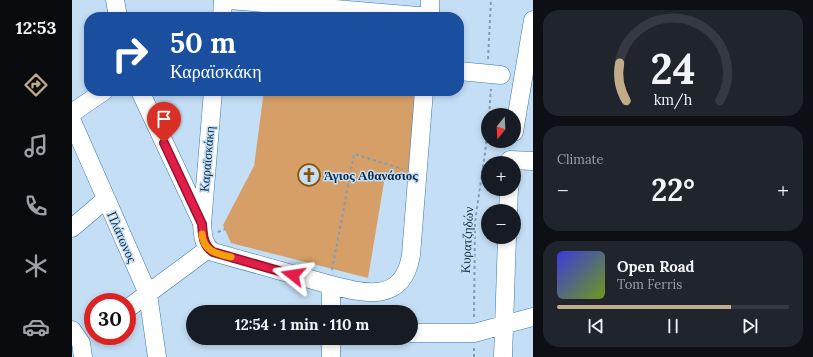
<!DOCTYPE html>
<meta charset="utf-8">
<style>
:root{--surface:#171b24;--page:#20242c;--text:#f1f3f6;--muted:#9ea1a6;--line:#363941;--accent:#c2ab89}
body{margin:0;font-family:Lora,serif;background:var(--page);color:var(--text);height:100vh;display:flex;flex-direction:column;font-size:15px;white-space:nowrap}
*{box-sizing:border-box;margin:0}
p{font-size:13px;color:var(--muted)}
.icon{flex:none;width:22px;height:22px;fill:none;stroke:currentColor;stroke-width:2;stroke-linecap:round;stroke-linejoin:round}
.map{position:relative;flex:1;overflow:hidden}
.panel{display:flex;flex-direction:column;gap:10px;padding:10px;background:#0d0f14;width:280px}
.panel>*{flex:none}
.guide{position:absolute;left:12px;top:12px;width:380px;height:84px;border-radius:16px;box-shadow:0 2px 6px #0003;background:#1a4fa0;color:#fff;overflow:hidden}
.needle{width:26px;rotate:198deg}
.buttons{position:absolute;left:409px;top:108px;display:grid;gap:8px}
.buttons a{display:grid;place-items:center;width:40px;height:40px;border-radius:50%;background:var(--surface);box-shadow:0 2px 6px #0003;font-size:20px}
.speed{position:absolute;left:12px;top:293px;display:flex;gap:8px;font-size:20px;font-weight:700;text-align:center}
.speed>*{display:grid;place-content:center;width:52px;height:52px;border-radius:50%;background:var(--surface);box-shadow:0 2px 6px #0003;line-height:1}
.speed .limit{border:6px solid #d22;background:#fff;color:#111}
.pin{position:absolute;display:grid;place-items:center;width:34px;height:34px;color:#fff;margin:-41px -17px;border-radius:50% 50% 50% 0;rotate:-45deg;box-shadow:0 0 4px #0007}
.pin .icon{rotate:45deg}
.me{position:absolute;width:44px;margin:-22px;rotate:285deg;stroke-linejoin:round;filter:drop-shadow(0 0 3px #0008)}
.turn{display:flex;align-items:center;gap:14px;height:84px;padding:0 20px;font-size:18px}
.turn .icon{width:52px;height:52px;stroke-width:2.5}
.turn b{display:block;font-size:28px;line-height:34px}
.big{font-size:30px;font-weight:700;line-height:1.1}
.panel .card{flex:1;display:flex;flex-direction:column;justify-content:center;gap:6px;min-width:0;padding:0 14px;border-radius:16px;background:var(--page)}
.panel .dial{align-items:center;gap:0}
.dial svg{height:104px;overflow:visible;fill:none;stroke:var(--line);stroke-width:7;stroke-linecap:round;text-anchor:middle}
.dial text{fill:var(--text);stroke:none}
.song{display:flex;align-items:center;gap:12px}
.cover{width:48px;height:48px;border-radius:6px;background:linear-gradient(135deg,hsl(240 70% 55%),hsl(80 70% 35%))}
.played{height:4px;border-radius:2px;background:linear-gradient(90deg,var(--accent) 75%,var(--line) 75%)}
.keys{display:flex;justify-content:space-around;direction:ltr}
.heat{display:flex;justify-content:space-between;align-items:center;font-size:22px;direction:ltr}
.trip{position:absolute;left:114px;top:305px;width:232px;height:40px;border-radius:20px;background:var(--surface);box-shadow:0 2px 6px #0003;font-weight:700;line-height:40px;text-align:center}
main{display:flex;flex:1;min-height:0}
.tabs{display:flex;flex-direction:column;width:72px;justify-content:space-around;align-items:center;background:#090b0e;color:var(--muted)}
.tabs .icon{width:28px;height:28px}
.tabs .active{color:var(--accent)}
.tabs b{font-size:18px;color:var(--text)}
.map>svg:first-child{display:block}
</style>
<main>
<nav class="tabs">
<b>12:53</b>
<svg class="icon active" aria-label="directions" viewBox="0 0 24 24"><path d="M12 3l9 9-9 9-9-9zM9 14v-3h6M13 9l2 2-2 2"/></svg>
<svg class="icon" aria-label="music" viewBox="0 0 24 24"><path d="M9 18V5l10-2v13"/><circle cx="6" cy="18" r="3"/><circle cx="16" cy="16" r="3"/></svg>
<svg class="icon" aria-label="phone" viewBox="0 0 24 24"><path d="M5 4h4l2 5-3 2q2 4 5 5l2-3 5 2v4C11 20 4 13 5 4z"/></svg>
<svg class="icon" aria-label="climate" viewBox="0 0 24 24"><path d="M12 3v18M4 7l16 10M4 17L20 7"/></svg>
<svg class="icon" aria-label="car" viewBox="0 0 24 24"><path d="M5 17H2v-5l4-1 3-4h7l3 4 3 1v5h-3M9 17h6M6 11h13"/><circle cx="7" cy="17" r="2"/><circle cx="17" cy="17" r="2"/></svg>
</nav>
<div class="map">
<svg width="461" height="357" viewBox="0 0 461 357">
<rect width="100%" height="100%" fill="#c4def5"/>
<path fill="#d69f67" d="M192 91H345L337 177 313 176 296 278 159 243 151 225 182 166Z"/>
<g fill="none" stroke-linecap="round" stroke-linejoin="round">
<g stroke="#3878ae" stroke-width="19">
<path id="minor" d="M43 0 46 17
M157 0 358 17
M150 17 151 0
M358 17V0
M387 71 429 75
M68 91 130 223
M141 91 130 224C131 236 131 245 141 252L259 285C294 294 331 303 339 255L352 91
M0 113 32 91
M0 121 76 294 85 357
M442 132 461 20
M438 160 461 161
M436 211 437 189
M0 228 34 199
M55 309 136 249
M259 312V285
M0 330 9 343 11 357
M339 333H402L461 317
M259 338V357
M431 357 435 237"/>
</g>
<path stroke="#829db4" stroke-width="2" stroke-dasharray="3 3" stroke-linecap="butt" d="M416 59 419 0
M417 115 419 89
M146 232 153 229
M260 270 282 154 331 169
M402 317 403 222 413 153 416 124
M402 348V357"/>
<use href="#minor" stroke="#fff" stroke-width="18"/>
</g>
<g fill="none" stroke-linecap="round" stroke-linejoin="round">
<g stroke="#92132f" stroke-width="10">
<path id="route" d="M92 143 130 224C131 236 131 245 141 252L221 275"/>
</g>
<use href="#route" stroke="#e11d48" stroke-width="7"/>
<path stroke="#f59e0b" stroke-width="7" d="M130 234C131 251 145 254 159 257"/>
</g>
<defs>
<g id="church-ring" transform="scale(1.15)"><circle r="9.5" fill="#c4def5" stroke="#895303" stroke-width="1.5"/><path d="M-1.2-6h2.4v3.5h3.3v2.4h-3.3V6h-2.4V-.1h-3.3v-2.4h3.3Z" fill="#895303"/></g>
</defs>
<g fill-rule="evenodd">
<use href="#church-ring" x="237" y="175"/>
</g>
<g text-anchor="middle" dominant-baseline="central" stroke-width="3" stroke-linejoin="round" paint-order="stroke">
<g font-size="13" fill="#112c43" stroke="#c4def5">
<text transform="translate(135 159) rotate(-85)">Καραϊσκάκη</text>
<text transform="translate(50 237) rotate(66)">Πλάτωνος</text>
<text transform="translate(395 240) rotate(-87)">Κυρατζηδών</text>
</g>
<g font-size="13" font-weight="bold" fill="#112c43" stroke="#c4def5" text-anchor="start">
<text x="252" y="175">Άγιος Αθανάσιος</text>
</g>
</g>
</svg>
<div class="buttons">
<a><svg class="needle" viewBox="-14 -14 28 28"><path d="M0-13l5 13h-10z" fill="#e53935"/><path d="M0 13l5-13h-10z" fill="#9ea1a6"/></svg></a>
<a>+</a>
<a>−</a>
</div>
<div class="speed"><div class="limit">30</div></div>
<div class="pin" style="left:92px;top:143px;background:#d93025"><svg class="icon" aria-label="arrive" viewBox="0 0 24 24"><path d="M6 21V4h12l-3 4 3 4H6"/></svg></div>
<svg class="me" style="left:221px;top:275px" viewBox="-20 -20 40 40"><path d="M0-17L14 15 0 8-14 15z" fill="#e11d48" stroke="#fff" stroke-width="4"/></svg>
<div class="trip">12:54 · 1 min · 110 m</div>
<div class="guide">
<div class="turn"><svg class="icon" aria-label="right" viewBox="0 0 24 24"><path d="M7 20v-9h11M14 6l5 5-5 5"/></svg><div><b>50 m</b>Καραϊσκάκη</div></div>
</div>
</div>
<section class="panel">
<div class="card dial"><svg viewBox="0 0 100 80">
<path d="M14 69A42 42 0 1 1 86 69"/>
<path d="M14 69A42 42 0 0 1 9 40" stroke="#c2ab89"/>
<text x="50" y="56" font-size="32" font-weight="700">24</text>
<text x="50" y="72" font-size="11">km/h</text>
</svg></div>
<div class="card"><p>Climate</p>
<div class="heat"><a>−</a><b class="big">22°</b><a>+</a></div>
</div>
<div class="card">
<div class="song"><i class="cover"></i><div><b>Open Road</b><p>Tom Ferris</p></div></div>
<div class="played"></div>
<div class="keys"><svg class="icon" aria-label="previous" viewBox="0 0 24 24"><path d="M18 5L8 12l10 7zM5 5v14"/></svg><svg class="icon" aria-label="pause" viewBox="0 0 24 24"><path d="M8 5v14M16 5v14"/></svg><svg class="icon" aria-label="next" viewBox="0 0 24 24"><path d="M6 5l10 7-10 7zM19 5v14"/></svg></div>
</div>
</section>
</main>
